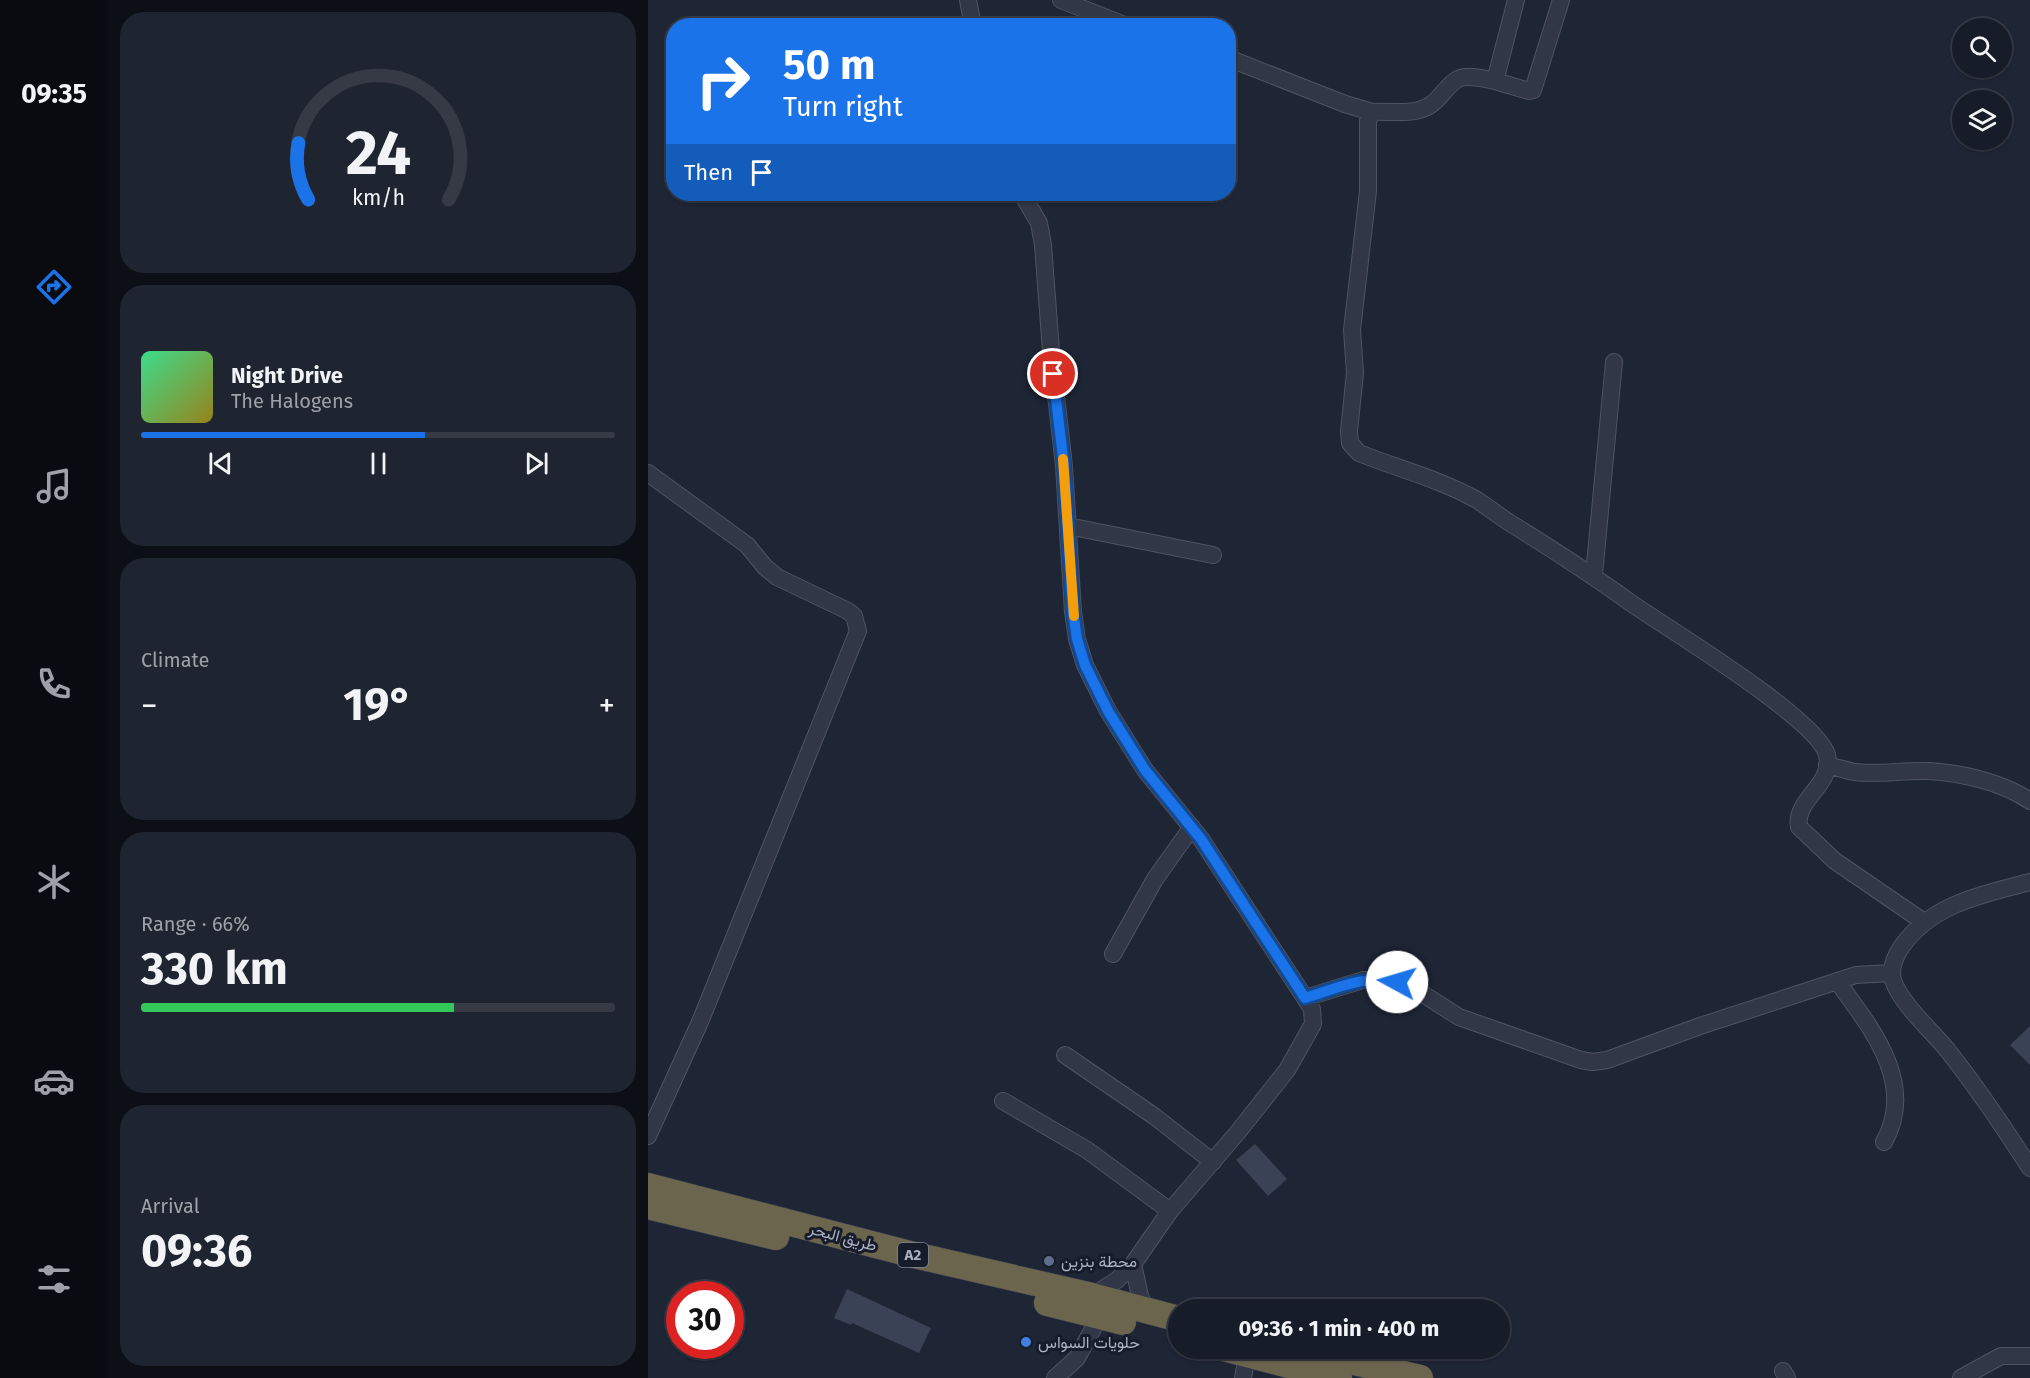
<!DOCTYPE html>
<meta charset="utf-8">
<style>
:root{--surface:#161c28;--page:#1f2530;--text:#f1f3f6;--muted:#9ea1a8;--line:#353a45;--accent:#1a73e8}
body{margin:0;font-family:"Fira Sans",Vazirmatn,sans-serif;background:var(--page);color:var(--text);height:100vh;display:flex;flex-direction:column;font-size:22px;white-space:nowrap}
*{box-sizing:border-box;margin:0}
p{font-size:20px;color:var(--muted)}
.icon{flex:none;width:33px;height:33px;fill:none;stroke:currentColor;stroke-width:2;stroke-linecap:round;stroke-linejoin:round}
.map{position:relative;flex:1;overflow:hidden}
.panel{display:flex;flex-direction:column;gap:12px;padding:12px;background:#0c0f16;width:540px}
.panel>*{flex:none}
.hud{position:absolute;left:18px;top:18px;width:570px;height:183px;border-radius:24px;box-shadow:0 2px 4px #0004,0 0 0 2px var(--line);background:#1a73e8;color:#fff;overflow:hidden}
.tools{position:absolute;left:1304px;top:18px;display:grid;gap:12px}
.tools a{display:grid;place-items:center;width:60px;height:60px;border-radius:50%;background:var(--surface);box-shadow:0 2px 4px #0004,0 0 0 2px var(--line);font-size:30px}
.speed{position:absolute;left:18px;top:1281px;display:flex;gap:12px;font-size:30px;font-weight:700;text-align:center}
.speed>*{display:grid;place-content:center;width:78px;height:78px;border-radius:50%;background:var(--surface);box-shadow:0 2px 4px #0004,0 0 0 2px var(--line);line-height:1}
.speed .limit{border:9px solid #d22;background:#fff;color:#111}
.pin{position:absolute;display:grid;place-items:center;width:51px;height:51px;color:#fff;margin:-26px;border:3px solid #fff;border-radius:50%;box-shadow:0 2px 6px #0007}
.me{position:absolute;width:66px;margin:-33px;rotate:276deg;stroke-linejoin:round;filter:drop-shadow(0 0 4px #0008)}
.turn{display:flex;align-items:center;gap:21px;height:126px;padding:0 18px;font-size:27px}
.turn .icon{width:78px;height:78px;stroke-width:2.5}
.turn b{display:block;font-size:42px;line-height:51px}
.then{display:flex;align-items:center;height:57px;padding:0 18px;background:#0003;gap:12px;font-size:22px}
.big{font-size:45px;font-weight:700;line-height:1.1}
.panel .card{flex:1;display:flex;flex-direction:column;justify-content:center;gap:9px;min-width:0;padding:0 21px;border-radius:24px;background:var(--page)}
.panel .dial{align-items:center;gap:0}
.dial svg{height:156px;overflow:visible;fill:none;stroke:var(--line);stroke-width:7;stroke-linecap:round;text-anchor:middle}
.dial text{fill:var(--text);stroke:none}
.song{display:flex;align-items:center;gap:18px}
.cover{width:72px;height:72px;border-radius:9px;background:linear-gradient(135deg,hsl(150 70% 55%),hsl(50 70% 35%))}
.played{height:6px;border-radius:3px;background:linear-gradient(90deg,var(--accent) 60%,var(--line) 60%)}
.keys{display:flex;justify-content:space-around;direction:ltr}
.heat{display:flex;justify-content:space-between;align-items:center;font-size:33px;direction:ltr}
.charge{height:9px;border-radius:4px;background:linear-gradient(90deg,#34c759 66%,var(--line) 0)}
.trip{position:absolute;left:520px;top:1299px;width:342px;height:60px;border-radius:30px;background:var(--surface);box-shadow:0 2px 4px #0004,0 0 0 2px var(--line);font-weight:700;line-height:60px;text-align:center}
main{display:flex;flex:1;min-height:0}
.tab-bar{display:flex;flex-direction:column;width:108px;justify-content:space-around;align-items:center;background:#090b10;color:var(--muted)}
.tab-bar .icon{width:42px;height:42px}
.tab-bar .on{color:var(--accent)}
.tab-bar b{font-size:27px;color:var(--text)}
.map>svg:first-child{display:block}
</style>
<main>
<nav class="tab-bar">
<b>09:35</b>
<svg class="icon on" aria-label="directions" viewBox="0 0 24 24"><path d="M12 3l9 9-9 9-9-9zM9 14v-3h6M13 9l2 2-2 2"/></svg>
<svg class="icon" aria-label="music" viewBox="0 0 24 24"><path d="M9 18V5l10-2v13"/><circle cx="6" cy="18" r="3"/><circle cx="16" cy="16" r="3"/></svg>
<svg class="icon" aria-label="phone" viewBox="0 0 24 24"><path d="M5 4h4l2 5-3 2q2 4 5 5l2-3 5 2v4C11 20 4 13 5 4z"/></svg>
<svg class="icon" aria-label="climate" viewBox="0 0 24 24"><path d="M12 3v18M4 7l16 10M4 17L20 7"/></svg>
<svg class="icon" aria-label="car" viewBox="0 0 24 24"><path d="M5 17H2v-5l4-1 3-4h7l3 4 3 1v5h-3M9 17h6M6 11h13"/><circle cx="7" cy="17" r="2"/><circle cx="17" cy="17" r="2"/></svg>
<svg class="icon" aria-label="filters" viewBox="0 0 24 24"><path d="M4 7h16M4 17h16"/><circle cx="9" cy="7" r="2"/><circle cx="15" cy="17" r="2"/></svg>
</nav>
<section class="panel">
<div class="card dial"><svg viewBox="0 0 100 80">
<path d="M14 69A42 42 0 1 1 86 69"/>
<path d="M14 69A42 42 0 0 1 9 40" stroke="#1a73e8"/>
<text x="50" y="56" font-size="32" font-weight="700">24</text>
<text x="50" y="72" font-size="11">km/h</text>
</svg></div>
<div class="card">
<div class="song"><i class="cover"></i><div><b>Night Drive</b><p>The Halogens</p></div></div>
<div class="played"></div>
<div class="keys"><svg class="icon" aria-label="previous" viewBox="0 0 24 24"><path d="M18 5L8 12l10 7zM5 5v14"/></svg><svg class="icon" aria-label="pause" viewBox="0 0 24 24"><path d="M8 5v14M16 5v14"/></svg><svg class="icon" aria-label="next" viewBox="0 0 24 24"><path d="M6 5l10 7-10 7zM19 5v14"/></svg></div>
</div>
<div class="card"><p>Climate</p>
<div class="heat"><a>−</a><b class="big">19°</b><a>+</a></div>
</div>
<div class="card"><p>Range · 66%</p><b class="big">330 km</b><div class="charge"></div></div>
<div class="card"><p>Arrival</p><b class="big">09:36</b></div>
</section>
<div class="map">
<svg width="1382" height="1378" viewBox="0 0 1382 1378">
<rect width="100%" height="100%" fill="#1e2535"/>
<path fill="#3a4256" d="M1382 1026V1065L1362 1045Z
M607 1144 639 1179 620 1196 588 1160Z
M199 1289 283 1328 271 1353 204 1323 203 1325 186 1318Z"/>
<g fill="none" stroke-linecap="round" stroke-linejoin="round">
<g stroke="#4f5464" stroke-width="18">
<path id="minor" d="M320 0 325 26
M413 0 479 26
M580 58 697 104 724 112 720 121V191L704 330 707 373 701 431 702 443 711 453C751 469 791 479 829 500 840 507 851 516 862 523 904 549 944 575 983 603 1020 629 1170 719 1179 755 1186 785 1146 799 1151 827L1187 861 1276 922
M847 81 881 91 885 90 913 0
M724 112C741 111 764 115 779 107 792 101 798 85 810 79 820 74 837 79 847 81L868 0
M374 194 391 223 395 245 403 351 416 466 425 612 429 639 437 665 460 711 497 770 553 839 657 998 664 1009 665 1024 639 1070 590 1132 522 1211 485 1264 469 1280 444 1296
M0 473 99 545 117 567 129 577 200 611 206 616 210 631 52 1022 0 1136
M420 526 565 555
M946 575 966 362
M1179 765C1188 767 1197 770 1206 772 1230 775 1256 770 1280 771 1314 773 1354 782 1382 801
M1382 882C1335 894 1284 904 1254 946 1247 956 1242 968 1245 980 1252 1003 1286 1033 1301 1052 1330 1089 1357 1129 1382 1168
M465 954 507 879 544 827
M1189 981C1223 1028 1269 1083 1236 1142
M657 998 715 980H738L775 994 811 1017 933 1060 945 1062 959 1060 1052 1026 1208 975 1244 973
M417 1055 506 1116 565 1162
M355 1101 439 1150 522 1211
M485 1264 492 1296 499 1312
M1135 1371 1139 1378
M407 1378 429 1358 452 1316
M595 1378 599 1355
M1313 1378 1353 1356H1382"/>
</g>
<g stroke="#3c4150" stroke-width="27">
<path id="highway" d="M0 1186 266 1255 444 1296 531 1319
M0 1206 128 1237
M399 1303 475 1322
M575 1348 691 1378
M649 1348 772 1378"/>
</g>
<use href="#minor" stroke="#313746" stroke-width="16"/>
<use href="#highway" stroke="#6c654e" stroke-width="26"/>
</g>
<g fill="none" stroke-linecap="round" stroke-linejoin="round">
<g stroke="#114b97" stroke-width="15">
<path id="route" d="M405 374 416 466 425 612 429 639 437 665 460 711 497 770 553 839 657 998C688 989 717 974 749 982"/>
</g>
<use href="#route" stroke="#1a73e8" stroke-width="10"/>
<path stroke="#f59e0b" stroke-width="10" d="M415 459 426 616"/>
</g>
<circle fill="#5c6f8a" stroke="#171c2a" stroke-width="2" cx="401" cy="1261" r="6"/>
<circle fill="#3f7fe0" stroke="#171c2a" stroke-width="2" cx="378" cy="1342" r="6"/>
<g text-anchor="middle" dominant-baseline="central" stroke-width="6" stroke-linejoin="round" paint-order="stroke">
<rect fill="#171c2a" stroke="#7f8495" stroke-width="1.5" x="250" y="1243" width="30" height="24" rx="4.5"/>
<g font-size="15" font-weight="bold" fill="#abb1c3">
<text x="265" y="1255">A2</text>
</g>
<g font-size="16" fill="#abb1c3" stroke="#171c2a">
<text transform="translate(195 1237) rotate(15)">طريق البحر</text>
</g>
<g font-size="16" fill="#abb1c3" stroke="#171c2a" text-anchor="start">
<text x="413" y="1261">محطة بنزين</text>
<text x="390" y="1342">حلويات السواس</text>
</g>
</g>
</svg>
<div class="tools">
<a><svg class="icon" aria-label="search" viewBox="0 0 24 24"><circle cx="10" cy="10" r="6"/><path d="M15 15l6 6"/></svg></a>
<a><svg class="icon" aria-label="layers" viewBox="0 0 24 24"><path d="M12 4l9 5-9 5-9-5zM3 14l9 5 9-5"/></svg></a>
</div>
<div class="speed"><div class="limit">30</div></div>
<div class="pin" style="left:405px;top:374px;background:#d93025"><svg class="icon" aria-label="arrive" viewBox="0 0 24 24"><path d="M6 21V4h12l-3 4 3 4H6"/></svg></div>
<svg class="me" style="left:749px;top:982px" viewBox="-20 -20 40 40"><circle r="19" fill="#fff"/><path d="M0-13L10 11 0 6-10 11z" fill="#1a73e8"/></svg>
<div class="trip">09:36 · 1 min · 400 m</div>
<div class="hud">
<div class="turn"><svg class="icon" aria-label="right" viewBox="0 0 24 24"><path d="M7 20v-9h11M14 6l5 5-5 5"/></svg><div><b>50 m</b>Turn right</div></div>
<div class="then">Then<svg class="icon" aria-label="arrive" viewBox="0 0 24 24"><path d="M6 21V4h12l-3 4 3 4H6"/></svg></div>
</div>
</div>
</main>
